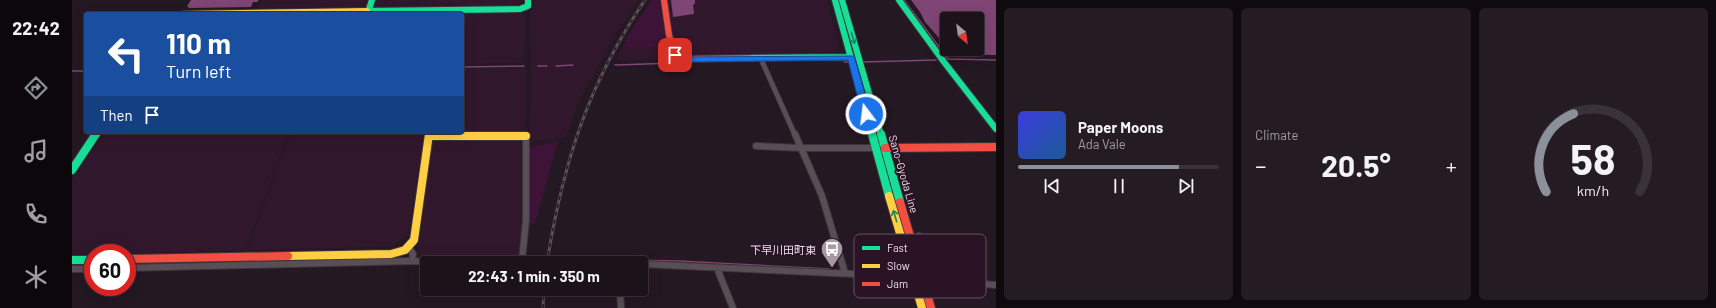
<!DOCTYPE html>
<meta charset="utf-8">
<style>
:root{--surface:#1b121a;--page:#241b23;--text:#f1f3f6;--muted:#a09ea2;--line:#393239;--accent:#8c9099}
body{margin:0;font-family:Barlow,"Noto Sans JP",sans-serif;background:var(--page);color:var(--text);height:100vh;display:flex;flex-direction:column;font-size:15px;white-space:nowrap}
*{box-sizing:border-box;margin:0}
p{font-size:13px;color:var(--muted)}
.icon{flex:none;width:22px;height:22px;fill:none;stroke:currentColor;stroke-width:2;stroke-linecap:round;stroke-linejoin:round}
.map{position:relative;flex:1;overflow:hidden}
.details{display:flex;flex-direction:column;gap:8px;padding:8px;background:#0f0a0e;width:720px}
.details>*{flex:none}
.hud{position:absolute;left:12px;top:12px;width:380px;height:122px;border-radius:4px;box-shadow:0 4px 16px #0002,0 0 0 1px var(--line);background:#1a4fa0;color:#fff;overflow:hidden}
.needle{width:26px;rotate:151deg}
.tools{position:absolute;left:868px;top:12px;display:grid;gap:8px}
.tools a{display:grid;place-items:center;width:44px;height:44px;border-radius:4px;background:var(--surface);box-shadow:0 4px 16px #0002,0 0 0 1px var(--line);font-size:20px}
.speed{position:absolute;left:12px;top:244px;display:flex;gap:8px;font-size:20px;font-weight:700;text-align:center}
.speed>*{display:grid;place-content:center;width:52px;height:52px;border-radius:50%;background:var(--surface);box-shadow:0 4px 16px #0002,0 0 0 1px var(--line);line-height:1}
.speed .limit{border:6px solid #d22;background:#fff;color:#111}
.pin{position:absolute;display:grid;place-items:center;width:34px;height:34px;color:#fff;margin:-17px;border-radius:8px;box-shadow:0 2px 6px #0006}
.me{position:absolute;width:44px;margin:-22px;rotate:345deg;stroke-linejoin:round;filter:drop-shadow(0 0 3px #0008)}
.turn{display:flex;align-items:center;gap:14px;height:84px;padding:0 16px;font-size:18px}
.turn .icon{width:52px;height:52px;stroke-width:2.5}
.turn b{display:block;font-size:28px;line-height:34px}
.then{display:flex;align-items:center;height:38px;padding:0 16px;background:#0003;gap:8px;font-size:15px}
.big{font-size:30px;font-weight:700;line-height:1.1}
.details .widget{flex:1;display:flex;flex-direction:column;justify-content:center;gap:6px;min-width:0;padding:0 14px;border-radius:6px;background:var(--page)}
.details .dial{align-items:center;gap:0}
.dial svg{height:104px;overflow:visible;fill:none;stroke:var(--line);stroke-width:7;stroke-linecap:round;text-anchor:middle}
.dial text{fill:var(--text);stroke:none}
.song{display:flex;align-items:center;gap:12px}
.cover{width:48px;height:48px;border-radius:6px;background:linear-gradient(135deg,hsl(240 70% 55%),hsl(210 70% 35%))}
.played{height:4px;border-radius:2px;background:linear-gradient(90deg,var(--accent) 80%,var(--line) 80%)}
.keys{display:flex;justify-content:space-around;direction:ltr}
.heat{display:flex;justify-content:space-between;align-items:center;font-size:22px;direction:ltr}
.details .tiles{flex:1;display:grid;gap:8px;grid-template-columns:repeat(3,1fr)}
.trip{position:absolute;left:348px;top:256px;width:228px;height:40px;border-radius:4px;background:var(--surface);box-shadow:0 4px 16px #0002,0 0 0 1px var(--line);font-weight:700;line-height:40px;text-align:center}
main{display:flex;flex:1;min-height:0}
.dock{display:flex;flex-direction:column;width:72px;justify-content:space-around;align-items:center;background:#0b070a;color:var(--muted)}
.dock .icon{width:28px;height:28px}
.dock .active{color:var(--accent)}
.dock b{font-size:18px;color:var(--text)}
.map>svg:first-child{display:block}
</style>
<main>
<nav class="dock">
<b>22:42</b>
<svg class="icon active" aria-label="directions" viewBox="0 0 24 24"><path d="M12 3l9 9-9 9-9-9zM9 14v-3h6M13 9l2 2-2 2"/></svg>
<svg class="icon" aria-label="music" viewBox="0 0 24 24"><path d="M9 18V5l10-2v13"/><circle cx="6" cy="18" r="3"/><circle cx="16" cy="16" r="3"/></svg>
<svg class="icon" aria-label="phone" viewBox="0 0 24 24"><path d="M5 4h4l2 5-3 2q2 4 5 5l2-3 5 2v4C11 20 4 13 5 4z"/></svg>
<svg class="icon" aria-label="climate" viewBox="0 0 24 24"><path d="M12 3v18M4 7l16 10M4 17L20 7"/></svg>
</nav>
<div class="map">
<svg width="924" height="308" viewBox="0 0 924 308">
<rect width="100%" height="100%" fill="#241822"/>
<path fill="#31172c" d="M190 0H296L294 5 290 7 186 8Z
M302 0H450V1L444 5 304 7 301 4Z
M461 0H567L545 32 522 74 507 102 494 137 457 142 460 98 458 10 462 6Z
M596 0H755L769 55 613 57 608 54 601 34Z
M453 11 452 63 390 64V14H386L389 12Z
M551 47H582L584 55H600V59L543 61Z
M454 67 453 130 450 133 366 134 364 132H390V68Z
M33 132H217L174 250 0 255V179Z
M218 132H352L337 234 319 247 175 250Z
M450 138 451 224 449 255 345 256 360 143 364 140Z"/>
<path fill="#3d1437" d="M580 0H587L594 37 600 55H584L582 47H551L556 35Z
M486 141 463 224 456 223 457 149 459 147Z"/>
<path fill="#7f4574" d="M119 0H187L185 2H181L179 7 117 8 115 6Z
M599 0H623V4L621 5 622 14 601 17Z
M839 0H924V55L880 54 876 49H905V19H875V47L853 22 848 12Z"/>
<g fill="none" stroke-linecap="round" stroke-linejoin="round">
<path stroke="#7f4574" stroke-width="1.5" d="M832 0 876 59 924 60
M772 62H778
M790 62 864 60
M543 65 604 63
M466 66H475
M484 66 501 65
M390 67 452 66
M0 71H14
M353 258H448
M451 258 544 260
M547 260 607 261 757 269
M55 265 338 258
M1 266H21"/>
<path stroke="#423640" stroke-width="6" stroke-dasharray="6 3" stroke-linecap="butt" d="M826 276 843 278"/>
<g stroke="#3e333b" stroke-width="6">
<path id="street-far1" d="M689 59 723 135"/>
</g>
<g stroke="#3e333b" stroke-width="8">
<path id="street" d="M723 134 750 196 773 273
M684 146 728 148H805
M847 236 858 272V280L849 276
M337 248 341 254 340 261
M450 261 454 220V136
M569 264 826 276
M55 268 340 261 549 263
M645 268 661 308
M0 269H21
M865 280 924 285
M548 289 549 308"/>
</g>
<g stroke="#3e333b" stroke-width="8">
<path id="fast-far1" d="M763 0 800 135
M770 0 809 135
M827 0 872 62 924 129
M295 11 448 9 456 6V0
M296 12 300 0
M677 58 779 57
M24 135 26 132"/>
</g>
<g stroke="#3e333b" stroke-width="10">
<path id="fast" d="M800 134 817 196
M809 134 828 202
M0 170 24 134
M0 260H21"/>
</g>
<g stroke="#3e333b" stroke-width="8">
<path id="slow-far1" d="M112 14 295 11
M357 135V132"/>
</g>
<g stroke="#3e333b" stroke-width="10">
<path id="slow" d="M357 136H454
M817 196 850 308
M216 256 319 254 333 250 342 240 357 134"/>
</g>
<g stroke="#3e333b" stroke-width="8">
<path id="jam-far1" d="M592 0 597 35 603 55 611 59 677 58"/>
</g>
<g stroke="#3e333b" stroke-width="10">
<path id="jam" d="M813 148 924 147
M828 202 859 308
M55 259 216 256"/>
</g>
<use href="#street-far1" stroke="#584e56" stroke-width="4.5"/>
<use href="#street" stroke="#584e56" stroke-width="6"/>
<use href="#fast-far1" stroke="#16e098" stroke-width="6"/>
<use href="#fast" stroke="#16e098" stroke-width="8"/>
<use href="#slow-far1" stroke="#ffcf43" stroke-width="6"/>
<use href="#slow" stroke="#ffcf43" stroke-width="8"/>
<use href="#jam-far1" stroke="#f24e42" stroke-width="6"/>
<use href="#jam" stroke="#f24e42" stroke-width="8"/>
<g stroke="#5b5259" stroke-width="3">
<path id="rail" d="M475 263C491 163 516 84 573 0
M471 308 472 289"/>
</g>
<use href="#rail" stroke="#291325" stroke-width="1.5" stroke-dasharray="4" stroke-linecap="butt"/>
</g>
<defs><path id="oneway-shaft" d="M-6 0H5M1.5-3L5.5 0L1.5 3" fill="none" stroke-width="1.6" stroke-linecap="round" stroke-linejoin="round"/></defs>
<g stroke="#1f8464">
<use href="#oneway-shaft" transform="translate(781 38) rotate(75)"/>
<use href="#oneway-shaft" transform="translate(823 216) rotate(-106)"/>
</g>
<path fill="#1a73e8" stroke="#114b97" d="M601 53H606L612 57 782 56 799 114 794 117 790 114 776 60 611 62 601 57Z"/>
<defs>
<g id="bus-pin" transform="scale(1.15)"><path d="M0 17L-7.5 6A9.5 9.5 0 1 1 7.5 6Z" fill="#a798a3" stroke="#291325"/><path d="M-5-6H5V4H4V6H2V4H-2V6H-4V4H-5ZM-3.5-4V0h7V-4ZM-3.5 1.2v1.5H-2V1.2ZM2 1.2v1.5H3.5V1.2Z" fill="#fff"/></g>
</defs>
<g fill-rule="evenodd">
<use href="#bus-pin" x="760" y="249"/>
</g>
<g text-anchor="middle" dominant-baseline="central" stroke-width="4" stroke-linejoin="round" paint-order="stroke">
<g font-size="11" fill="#eddde9" stroke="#291325">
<text transform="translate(832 174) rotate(74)">Sano-Gyoda Line</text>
</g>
<g font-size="11" fill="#eddde9" stroke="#291325" text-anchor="end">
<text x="744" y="249">下早川田町東</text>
</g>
</g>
<rect x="782" y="234" width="132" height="64" rx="6" fill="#291325" stroke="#645060" stroke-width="1"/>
<rect x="790" y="246" width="18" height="4" fill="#16e098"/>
<rect x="790" y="264" width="18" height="4" fill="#ffcf43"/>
<rect x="790" y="282" width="18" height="4" fill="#f24e42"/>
<g font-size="11" fill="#eddde9">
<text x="815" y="252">Fast</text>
<text x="815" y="270">Slow</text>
<text x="815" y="288">Jam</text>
</g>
</svg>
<div class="tools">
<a><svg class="needle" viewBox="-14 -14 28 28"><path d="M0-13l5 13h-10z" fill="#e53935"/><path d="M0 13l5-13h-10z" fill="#a09ea2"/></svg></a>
</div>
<div class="speed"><div class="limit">60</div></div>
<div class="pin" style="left:603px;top:55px;background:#d93025"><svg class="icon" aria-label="arrive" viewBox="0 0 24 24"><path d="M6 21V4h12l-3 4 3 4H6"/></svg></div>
<svg class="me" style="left:794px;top:114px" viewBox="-20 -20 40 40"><circle r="17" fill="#1a73e8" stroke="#fff" stroke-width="3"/><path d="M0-11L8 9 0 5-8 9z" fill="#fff"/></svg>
<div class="trip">22:43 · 1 min · 350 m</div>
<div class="hud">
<div class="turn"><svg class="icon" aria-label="left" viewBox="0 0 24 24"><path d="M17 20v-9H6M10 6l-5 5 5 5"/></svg><div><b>110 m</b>Turn left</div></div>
<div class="then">Then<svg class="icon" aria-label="arrive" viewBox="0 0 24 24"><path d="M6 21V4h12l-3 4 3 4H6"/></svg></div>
</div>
</div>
<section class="details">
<div class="tiles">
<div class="widget">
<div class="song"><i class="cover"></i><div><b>Paper Moons</b><p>Ada Vale</p></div></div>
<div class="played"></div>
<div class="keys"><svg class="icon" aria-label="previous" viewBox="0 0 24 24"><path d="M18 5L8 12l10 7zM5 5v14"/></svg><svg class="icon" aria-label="pause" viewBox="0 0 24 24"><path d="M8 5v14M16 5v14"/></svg><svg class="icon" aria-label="next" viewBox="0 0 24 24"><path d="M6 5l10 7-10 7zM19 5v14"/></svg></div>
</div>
<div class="widget"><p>Climate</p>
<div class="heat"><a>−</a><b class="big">20.5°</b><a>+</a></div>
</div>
<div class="widget dial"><svg viewBox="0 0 100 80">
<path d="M14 69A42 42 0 1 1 86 69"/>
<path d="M14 69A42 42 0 0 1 35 9" stroke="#8c9099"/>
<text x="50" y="56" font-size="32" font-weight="700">58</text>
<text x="50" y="72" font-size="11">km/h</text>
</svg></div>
</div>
</section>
</main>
